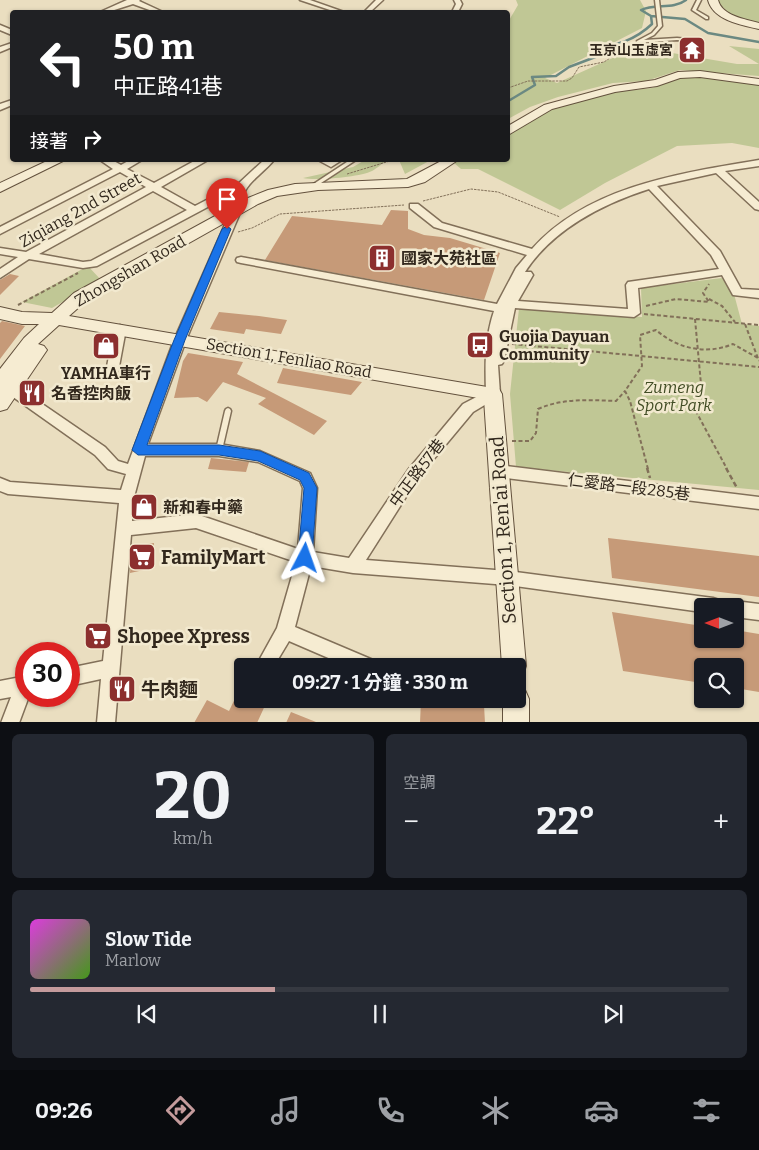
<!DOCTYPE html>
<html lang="zh-TW">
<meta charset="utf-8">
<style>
:root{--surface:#171b24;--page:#242831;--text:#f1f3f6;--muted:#9ea1a6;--line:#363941;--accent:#c49b9c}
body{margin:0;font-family:Bitter,"Noto Sans TC",serif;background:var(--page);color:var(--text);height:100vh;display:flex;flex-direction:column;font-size:19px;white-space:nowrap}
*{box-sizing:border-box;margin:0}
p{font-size:16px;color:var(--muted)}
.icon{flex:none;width:28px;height:28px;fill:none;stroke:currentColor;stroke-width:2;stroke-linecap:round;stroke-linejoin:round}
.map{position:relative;height:722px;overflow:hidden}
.panel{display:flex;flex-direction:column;gap:12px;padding:12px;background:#0d0f14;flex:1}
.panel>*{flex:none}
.banner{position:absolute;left:10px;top:10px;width:500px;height:152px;border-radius:5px;box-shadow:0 1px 4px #0004;background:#202124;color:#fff;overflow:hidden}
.needle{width:32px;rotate:270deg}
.tools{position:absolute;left:694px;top:598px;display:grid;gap:10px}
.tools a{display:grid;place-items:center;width:50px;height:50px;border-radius:5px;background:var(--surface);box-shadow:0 1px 4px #0004;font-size:25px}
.speed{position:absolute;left:15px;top:642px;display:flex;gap:10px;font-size:25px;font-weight:700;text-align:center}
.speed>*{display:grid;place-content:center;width:65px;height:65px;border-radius:50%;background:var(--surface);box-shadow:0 1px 4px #0004;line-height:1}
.speed .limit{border:8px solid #d22;background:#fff;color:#111}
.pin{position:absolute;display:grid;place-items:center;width:42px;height:42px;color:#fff;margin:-51px -21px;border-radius:50% 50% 50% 0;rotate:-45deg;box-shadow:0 0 5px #0007}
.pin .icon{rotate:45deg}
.me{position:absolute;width:55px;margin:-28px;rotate:4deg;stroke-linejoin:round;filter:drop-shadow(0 0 4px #0008)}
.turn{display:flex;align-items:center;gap:18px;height:105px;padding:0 20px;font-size:22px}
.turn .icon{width:65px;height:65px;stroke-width:2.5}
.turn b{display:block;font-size:35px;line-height:42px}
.then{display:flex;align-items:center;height:48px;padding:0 20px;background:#0003;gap:10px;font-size:19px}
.big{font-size:38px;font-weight:700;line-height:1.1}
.panel .widget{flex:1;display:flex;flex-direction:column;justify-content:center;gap:8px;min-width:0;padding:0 18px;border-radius:8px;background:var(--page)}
.panel .dial{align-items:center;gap:0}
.dial b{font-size:65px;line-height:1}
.song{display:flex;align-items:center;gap:15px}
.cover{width:60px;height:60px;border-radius:8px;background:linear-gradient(135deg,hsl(300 70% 55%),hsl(100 70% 35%))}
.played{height:5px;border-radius:2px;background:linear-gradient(90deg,var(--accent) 35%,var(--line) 35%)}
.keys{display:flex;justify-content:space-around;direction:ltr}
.heat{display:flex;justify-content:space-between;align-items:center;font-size:28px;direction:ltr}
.panel .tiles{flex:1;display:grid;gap:12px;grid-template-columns:1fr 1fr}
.widget:last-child{grid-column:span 2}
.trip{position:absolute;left:234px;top:658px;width:292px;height:50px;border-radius:5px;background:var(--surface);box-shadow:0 1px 4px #0004;font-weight:700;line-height:50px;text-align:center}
.menu{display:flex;height:80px;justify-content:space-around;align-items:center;background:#090b0e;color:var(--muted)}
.menu .icon{width:35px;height:35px}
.menu .selected{color:var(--accent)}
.menu b{font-size:22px;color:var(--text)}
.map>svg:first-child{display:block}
</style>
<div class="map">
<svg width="759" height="723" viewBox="0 0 759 723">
<rect width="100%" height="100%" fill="#eadec0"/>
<path fill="#c0c795" d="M516 0H640L646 11 642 28 545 78 557 83 637 47 737 64H759L729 46 759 49V76L680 70 646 81 613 83 558 97 530 107 508 119V22L518 5Z
M718 0H759V24C744 19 725 16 718 0Z
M700 77 759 85V148L732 143 677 146 605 183 560 210 478 169H461L453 162 457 160H508V134L549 108 607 93 652 88 680 78Z
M365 160H396C381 161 383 165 372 171 360 177 316 181 303 178L353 167Z
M399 160H431L405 174Z
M88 266 101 280 52 308 22 302Z
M722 278 734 294 742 324 759 326V490L516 467 510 394 519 308 642 317 641 288Z"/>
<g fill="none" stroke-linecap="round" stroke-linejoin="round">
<path stroke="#6b8982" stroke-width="2.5" d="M686 0C673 10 655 3 641 10L651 16 685 19 708 33 759 42
M510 100 535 85 532 77 556 76 569 67 598 56 595 48C618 45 635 40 652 24L651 16"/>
</g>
<path fill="#c69a78" d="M391 210 408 211V229L424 235 450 238 500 253 484 300 265 260 292 216 382 225Z
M10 274 19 276 0 295V280Z
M219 312 259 316 287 320 281 334 246 329 244 334 210 329Z
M2 321 25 326 0 359V323Z
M188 353 243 362 237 374 327 421 314 435 258 404 266 398 223 382 207 402 198 397 174 398 183 361Z
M283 368 362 382 351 395 277 383Z
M211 458 249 462 246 472 208 469Z
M608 538 759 556V597L612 578Z
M154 543 153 568 130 573 132 546Z
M612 612 702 626V639H735V630L759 634V692L735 688V666H702V683L623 671Z
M242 684V699H268L257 723H194L207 700 229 711Z
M421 700 484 705 485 723H420Z
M291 712 316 722V723H286Z"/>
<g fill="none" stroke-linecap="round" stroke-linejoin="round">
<g stroke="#827059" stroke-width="3">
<path id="lane" d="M655 0H659L662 26 654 35 644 40 677 38 699 40H700V42L677 40 637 43V41L652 33 658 26Z
M697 0H701L696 10 708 17V19H706L692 10Z
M350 160H356L321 183 314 186 312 185Z
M228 408 230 409 231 411 222 450 221 452 219 453 217 452 216 450 225 411 226 409Z"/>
</g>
<g stroke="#827059" stroke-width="3">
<path id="street" d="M127 0H140L139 1 163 12H155L133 4 108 12H100Z
M300 0H310L344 12H336Z
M376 0H383L370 12H364Z
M454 0H460L462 4 458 12H452L456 4Z
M0 25 12 30V35L0 30Z
M12 43V47L0 52V47Z
M12 100V105L0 110V104Z
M100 160H112L121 165 130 160H142L127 169 154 183 196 160H208L161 187 195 206 239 183 264 160H274C258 179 240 184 240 213L186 340 148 444H219L260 451 310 473 317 488 313 552 349 558 408 470 463 404 486 392C485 364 485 338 494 311L241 263 237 262 236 260 237 258 241 257 497 304 516 268 527 255 434 227 410 208V204H418L442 223 532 249C588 186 681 173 759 160V166L725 171 759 202V210L755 209 716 173 657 186 720 251 741 289 759 290V298L733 295 722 275 638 288 640 313 634 317 515 308 504 361 502 364 498 365 500 394 498 397 473 412 418 478 366 560 508 571 713 598 719 600 721 606H702V612L508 585 353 573 311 566 295 627 373 660 376 666H347L289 641 274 666H256L277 628 296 562 196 528 131 535 115 723H97L101 679 69 686V668L103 661 119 503 8 494 0 491V478L10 482 121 490 126 474 108 469 95 455 6 392 5 389 6 386H16L105 447 118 461 128 464 174 340 230 213V203L234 193 97 266 83 268 29 259 0 278V269L18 257 0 254V248L26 252 146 187 120 172 0 234V227L113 169ZM649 189 711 255 719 269 628 282 626 285 628 309 518 301 533 275 531 272H525C552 230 602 204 649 189ZM153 191 187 210 91 261 83 262 39 254ZM145 456H219L258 462 300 481 303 488 298 549 196 514 132 521 134 497Z
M318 160H342L331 167Z
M120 325 126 329 118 372 112 377 106 372 114 329Z
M498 465 759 497V509L498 477 493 475 491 471 493 467Z
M735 601 759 604V620L735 617V606H728Z
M26 676V696H29L19 723H1L11 697 0 699V681Z"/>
</g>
<g stroke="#63513d" stroke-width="2">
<path id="secondary" d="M708 0H718C722 16 745 19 759 23V29C741 25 713 20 708 0Z
M700 71 759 79V85L700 77 680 78 657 86 615 92 552 109 508 135V126L544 105 614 86 655 80 678 72Z
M49 160H65L0 192V183Z
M443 160H458L425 182 408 187 318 190 277 196 258 204 86 301 69 316 499 389 502 394 526 666 523 675 518 677V666H502L484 399 59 325 38 344 44 346 47 350 7 409 0 411V369L24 338 39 324H22L0 319V307L22 312 52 313 74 293 248 198 268 190 295 184 407 179Z
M518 687 525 690 529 699V723H503V699H518Z"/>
</g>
<path stroke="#827059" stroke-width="1" stroke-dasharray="2.5 1" stroke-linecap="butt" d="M508 88 528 81H567L572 78 579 67 604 62 633 43
M347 174 393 160
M423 201 471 189 498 192 560 217
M238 232 252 228 280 214 404 205"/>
<path stroke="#827059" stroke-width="2" stroke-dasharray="4 2.5" stroke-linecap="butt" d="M709 299 722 306 735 322
M18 305 78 273
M646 306 676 299 709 302 703 293 709 284
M644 314 759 325
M695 319 702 395 692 404 727 469
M745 324 759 361
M512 344 759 367
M512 441H530L536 433 538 409C563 398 589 400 616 401L625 391
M648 469 630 401 625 391 642 366 640 335 656 330C678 349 706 355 733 344L758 358"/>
<path stroke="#827059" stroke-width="2.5" stroke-dasharray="5 3" stroke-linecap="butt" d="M647 468 650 478
M726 468 737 488"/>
<use href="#lane" fill="#f6ecd2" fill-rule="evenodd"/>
<use href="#street" fill="#f6ecd2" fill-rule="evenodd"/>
<use href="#secondary" fill="#f6ecd2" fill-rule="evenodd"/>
</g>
<path fill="#1a73e8" stroke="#114b97" d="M227 226 231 229 185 340 147 445H219L260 451 309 473 317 488 312 558 310 563 305 565 300 563 298 558 304 488 300 480 258 461 219 455H138L132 450 174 340 222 229Z"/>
<defs>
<g id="temple-square" transform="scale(1.4375)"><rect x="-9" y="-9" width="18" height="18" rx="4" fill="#8c2f2e" stroke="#f2e9cf"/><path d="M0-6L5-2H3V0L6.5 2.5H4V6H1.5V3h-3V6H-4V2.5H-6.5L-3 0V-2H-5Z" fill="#fff"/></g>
<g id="building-square" transform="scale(1.4375)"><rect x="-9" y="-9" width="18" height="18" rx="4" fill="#8c2f2e" stroke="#f2e9cf"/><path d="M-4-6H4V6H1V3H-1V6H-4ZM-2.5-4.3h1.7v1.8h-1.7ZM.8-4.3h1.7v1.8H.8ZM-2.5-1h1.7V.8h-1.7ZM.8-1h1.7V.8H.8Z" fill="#fff"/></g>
<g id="bus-square" transform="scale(1.4375)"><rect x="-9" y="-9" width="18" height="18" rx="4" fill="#8c2f2e" stroke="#f2e9cf"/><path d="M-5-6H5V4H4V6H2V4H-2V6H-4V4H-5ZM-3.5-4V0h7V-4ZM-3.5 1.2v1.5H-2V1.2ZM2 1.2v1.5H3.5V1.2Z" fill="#fff"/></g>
<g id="shop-square" transform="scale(1.4375)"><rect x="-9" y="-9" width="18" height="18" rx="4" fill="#8c2f2e" stroke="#f2e9cf"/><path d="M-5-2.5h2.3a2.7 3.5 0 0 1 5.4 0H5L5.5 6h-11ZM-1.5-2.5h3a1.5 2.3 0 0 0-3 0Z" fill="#fff"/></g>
<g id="restaurant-square" transform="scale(1.4375)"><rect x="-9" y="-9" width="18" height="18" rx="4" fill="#8c2f2e" stroke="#f2e9cf"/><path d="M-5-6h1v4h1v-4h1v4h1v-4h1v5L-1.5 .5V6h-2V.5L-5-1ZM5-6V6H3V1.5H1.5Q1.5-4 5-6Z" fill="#fff"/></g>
<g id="supermarket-square" transform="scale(1.4375)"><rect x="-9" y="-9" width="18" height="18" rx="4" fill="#8c2f2e" stroke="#f2e9cf"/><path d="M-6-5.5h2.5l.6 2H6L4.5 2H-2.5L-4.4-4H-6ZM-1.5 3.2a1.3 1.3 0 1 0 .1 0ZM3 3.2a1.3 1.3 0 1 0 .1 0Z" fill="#fff"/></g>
</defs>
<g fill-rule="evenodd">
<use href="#temple-square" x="692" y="50"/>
<use href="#building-square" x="382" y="258"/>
<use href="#bus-square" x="480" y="345"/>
<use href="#shop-square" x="106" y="346"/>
<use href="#restaurant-square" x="32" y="393"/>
<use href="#shop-square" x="144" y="507"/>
<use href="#supermarket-square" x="142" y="557"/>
<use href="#supermarket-square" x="98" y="636"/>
<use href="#restaurant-square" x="122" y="689"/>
</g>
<g text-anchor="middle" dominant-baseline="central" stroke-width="5" stroke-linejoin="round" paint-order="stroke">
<g font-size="14" font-weight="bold" fill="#32281d" stroke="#f2e9cf" text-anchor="end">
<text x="673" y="50">玉京山玉虛宮</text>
</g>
<g font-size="16" fill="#32281d" stroke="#f2e9cf">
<text transform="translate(80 210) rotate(-29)">Ziqiang 2nd Street</text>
<text transform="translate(130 271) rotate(-30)">Zhongshan Road</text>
<text transform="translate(289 358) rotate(10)">Section 1, Fenliao Road</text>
<text transform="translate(417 473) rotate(-53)">中正路57巷</text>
<text transform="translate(629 487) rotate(7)">仁愛路一段285巷</text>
</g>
<g font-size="16" font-weight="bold" fill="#32281d" stroke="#f2e9cf" text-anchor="start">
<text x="401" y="258">國家大苑社區</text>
<text x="499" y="336">Guojia Dayuan<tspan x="499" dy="18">Community</tspan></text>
<text x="106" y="373" text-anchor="middle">YAMHA車行</text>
<text x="51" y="393">名香控肉飯</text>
<text x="163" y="507">新和春中藥</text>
</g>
<g font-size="16" font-style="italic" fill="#424d25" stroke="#f2e9cf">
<text x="674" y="387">Zumeng<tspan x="674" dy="18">Sport Park</tspan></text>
</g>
<g font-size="19" fill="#32281d" stroke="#f2e9cf">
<text transform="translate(503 530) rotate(-94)">Section 1, Ren'ai Road</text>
</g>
<g font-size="19" font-weight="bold" fill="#32281d" stroke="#f2e9cf" text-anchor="start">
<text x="161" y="557">FamilyMart</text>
<text x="117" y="636">Shopee Xpress</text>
<text x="141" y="689">牛肉麵</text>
</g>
</g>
</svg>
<div class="tools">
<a><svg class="needle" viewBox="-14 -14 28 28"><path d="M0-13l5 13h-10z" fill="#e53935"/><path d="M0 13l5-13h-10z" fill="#9ea1a6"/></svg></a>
<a><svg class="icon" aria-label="search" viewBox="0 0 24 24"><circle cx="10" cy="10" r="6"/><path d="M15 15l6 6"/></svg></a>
</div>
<div class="speed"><div class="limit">30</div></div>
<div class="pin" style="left:227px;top:229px;background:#d93025"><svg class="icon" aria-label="arrive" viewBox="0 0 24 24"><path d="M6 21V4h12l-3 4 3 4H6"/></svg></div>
<svg class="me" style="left:305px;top:558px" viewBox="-20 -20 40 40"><path d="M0-17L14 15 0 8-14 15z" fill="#1a73e8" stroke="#fff" stroke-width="4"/></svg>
<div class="trip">09:27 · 1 分鐘 · 330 m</div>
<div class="banner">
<div class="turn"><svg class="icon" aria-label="left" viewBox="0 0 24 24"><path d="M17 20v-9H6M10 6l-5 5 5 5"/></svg><div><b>50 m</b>中正路41巷</div></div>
<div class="then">接著<svg class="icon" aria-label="right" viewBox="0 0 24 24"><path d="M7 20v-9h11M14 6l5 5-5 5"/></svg></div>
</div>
</div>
<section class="panel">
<div class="tiles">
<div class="widget dial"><b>20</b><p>km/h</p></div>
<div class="widget"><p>空調</p>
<div class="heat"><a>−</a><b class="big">22°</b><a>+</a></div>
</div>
<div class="widget">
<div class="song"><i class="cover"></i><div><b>Slow Tide</b><p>Marlow</p></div></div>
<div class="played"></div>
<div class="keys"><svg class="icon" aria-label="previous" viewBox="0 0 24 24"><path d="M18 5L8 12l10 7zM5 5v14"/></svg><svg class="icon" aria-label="pause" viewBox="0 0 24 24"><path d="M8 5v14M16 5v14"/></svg><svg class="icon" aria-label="next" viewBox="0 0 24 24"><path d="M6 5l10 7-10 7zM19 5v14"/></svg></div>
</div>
</div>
</section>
<nav class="menu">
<b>09:26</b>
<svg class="icon selected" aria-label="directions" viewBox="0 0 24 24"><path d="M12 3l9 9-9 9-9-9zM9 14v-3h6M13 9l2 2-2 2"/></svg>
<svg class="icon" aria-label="music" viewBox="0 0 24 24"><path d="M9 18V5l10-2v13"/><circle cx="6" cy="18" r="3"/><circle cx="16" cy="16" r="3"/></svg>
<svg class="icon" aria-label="phone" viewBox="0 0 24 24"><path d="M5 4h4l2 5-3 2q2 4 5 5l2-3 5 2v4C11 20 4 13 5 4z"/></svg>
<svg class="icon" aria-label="climate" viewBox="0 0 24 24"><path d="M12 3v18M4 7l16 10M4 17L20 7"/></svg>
<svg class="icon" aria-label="car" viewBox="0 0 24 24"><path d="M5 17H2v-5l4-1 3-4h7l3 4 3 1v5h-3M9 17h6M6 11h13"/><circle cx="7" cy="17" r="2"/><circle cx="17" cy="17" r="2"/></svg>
<svg class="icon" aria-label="filters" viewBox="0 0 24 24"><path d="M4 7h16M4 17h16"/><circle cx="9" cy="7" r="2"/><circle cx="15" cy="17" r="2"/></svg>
</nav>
